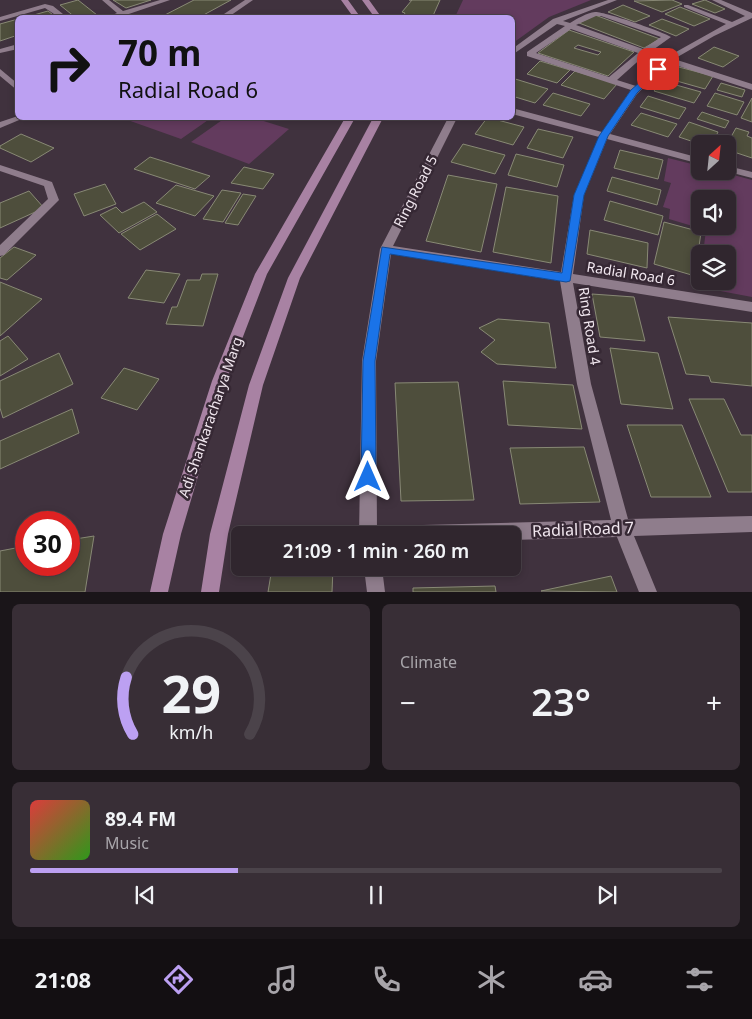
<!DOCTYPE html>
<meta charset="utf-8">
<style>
:root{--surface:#30262e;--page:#382e36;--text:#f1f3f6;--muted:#a8a5aa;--line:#4b434a;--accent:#bca0f2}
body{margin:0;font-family:"Noto Sans",sans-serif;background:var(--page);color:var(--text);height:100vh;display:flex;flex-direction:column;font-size:19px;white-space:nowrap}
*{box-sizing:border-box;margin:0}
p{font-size:16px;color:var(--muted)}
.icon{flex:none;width:28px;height:28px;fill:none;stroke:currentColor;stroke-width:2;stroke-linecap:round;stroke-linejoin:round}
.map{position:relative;height:592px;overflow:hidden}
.panel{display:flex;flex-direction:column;gap:12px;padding:12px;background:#1a1519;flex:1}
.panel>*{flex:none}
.top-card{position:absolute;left:15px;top:15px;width:500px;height:105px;border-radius:8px;box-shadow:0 2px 8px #0003,0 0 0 1px var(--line);background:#bca0f2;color:#111;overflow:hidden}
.needle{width:32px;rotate:27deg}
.tools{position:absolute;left:691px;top:135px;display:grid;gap:10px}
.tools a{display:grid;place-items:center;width:45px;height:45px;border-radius:8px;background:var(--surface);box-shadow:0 2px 8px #0003,0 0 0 1px var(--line);font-size:25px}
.speed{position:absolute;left:15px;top:511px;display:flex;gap:10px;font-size:25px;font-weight:700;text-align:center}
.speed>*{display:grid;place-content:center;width:65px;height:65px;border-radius:50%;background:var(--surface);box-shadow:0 2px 8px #0003,0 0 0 1px var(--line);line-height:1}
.speed .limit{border:8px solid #d22;background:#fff;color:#111}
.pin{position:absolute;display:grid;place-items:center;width:42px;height:42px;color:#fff;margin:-21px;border-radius:10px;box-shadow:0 2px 8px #0006}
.me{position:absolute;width:55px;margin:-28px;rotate:0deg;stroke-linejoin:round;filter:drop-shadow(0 0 4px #0008)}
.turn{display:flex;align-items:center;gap:18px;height:105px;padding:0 20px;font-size:22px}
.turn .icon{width:65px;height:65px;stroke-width:2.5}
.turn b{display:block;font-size:35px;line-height:42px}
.big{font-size:38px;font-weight:600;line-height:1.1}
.panel .tile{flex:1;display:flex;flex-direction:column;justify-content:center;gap:8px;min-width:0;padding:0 18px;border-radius:8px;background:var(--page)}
.panel .dial{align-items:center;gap:0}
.dial svg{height:130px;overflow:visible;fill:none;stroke:var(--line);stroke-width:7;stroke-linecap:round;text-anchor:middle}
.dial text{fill:var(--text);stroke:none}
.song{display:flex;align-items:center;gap:15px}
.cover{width:60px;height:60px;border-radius:8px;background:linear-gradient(135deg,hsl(0 70% 55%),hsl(110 70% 35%))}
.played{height:5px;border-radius:2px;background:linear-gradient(90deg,var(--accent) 30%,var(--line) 30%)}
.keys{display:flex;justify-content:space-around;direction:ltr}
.heat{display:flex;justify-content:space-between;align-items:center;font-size:28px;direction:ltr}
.panel .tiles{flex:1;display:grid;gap:12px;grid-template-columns:1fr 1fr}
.tile:last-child{grid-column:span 2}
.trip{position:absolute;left:231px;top:526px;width:290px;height:50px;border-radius:8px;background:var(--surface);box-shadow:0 2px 8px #0003,0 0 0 1px var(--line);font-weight:600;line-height:50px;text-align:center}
.tab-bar{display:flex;height:80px;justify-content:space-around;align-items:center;background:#130f12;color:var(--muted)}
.tab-bar .icon{width:35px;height:35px}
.tab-bar .active{color:var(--accent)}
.tab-bar b{font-size:22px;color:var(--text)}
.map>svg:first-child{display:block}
</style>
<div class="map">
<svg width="752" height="592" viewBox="0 0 752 592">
<rect width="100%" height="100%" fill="#40323e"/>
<path fill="#633b5e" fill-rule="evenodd" d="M463 0H591L549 17 513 43 512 18 455 17Z
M122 118H211L181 139Z
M225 118H254L289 129 249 164 191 142Z
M668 158 700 166V171H719L752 180V297L699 287 700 278V281H728V254H703L706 230 669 219 670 209 663 207 671 183 664 181ZM700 199H728V226H700Z"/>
<path fill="#4e4e3c" stroke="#888975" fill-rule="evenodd" d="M78 0 97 15 94 18H76L60 5Z
M113 0H151L126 8Z
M194 0H231L198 18H159Z
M409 0H440L432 18H402L405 13 402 12 412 0Z
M672 0 682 4 662 12 634 1Z
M705 0 725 9 715 13 692 4Z
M623 5 650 16 635 22 608 12Z
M680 7 710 19 694 26 665 14Z
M48 11 57 18H23Z
M595 15 660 39 644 48 579 23Z
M18 19V35L0 41V24Z
M662 19 689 29 676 36 649 25Z
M569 30 634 52 608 76 538 53ZM578 45 601 52 598 55 574 48Z
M714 47 739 56 723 67 698 58Z
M540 61 570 70 557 83 527 74Z
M675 66 713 76 705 89 666 78Z
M575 71 617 84 604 99 561 85Z
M512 78 548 89 535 103 512 96Z
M662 81 701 92 694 103 654 91Z
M721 83 745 90 742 97 717 90Z
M553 93 590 104 581 116 543 105Z
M715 93 744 102 737 115 707 106Z
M648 96 686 108 679 119 640 107Z
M752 98V122L741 118Z
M702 112 729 121 725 128 697 119Z
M641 113 677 124 668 137 631 125Z
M487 118H490L524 127 513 145 475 134Z
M689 122 718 132 712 144H700L679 137Z
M736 128 749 132 747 136 752 138V158L728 150 727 144Z
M538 129 573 137 563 158 527 148Z
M21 134 54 148 31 162 0 148V146Z
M463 144 505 155 495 174 451 162Z
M620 150 663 160 658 179 614 168Z
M516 154 564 165 557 187 508 175Z
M150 157 210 176 195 189 134 169Z
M244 167 274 174 263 189 231 183Z
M448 175 497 184 481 252 426 241Z
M612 177 661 190 657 205 607 191Z
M105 184 116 204 84 216 74 194Z
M176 185 214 196 195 216 156 203Z
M506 187 558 196 551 263 493 252Z
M222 190 241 193 223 222 203 219Z
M29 191 44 208 0 228V203Z
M243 194 256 196 238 225 225 223Z
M610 201 663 216 658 235 604 220Z
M144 202 157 212 119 233 100 215 116 207 122 213Z
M157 214 176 229 140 250 121 234Z
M664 222 701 232 695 276 654 264Z
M590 230 648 243 647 268 587 254Z
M14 247 36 255 7 280 0 278V258Z
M146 270 180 274 164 303 128 298Z
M202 274H218L203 326 166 324 172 307H177L187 280H200Z
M0 282 42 299 0 336Z
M592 294 634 297 645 341 600 337Z
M668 317 752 323V386L711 382 709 376 686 374Z
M498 319 549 323 556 368 497 364 481 352 495 340 479 328Z
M8 336 28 359 0 376V341Z
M610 348 658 353 673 409 621 404Z
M59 353 73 384 3 418 0 408V381Z
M124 368 159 379 137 410 101 398Z
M503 381 573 385 582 429 508 425Z
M458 382 474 500 401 501 395 383Z
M689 399H724L741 435H752V492H728Z
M72 409 79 433 0 469V441Z
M627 425H682L711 497H651Z
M584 447 600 502 520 504 510 448Z
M277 529 336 531V535H276Z
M94 536 85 592H0V551L26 546V565H69V540Z
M272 568H333L332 592H268Z
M611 576 617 592 541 591Z
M495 586 496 592H413V588Z"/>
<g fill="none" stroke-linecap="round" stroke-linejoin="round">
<path fill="#8f7d8c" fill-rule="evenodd" d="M133 15H139L140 18H132Z"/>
<path fill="#8f7d8c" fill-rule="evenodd" d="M102 0H109L123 11 160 0H170L117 18H105L117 13Z
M245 0H253L227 18H218Z
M608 0H617L563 21 570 23C576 19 587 13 595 12 603 11 664 32 671 37L650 52 667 57 726 24 684 7V5H688L732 22 745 16 712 0H721L752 13V18L714 36 674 59 752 84V90L669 63 637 94 610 134 700 158V164L607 139 584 195 573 274 752 302V312L573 283 591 384 628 519 752 516V532L634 536 657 592H639L617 537 512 540V535H359L362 361 380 249 448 118H457L393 246 561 272 574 195 599 137 512 114V108L602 132 631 90 527 56V52L565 26 557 24 512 55V49L553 19ZM596 16H601L661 37 643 49 576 25ZM571 29 638 53 609 77 536 53ZM645 55 662 61 636 86 617 80ZM391 254 560 281 577 384 611 520 384 526 378 529 377 532 376 361Z
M45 4 53 6 68 18H60L45 8 0 21V17Z
M18 44V49L0 53V49Z
M0 69 18 84V91L0 76Z
M18 116V118H24L0 128V122Z
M0 165 52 182 59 200 4 255 0 256V245L48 199 44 186 0 171Z
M728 166 752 172V178L725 171H728Z
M364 568H382L385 592H367Z"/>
<path fill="#a882a3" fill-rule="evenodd" d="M341 0H348L361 18H354Z
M362 0H369L382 18H375Z
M345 118H355L267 274 226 381 181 534 168 592H150L163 534 212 381 255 274Z
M373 118H383L300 278 263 385 228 534 219 592H201L210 534 249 385 288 278Z"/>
</g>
<path fill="#1a73e8" stroke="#114b97" d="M656 68 662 69 637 93 608 136 584 195 570 281 566 282 390 254 375 361 376 477 374 482 368 484 363 482 361 477 363 361 382 247 562 273 574 195 599 136 631 90Z"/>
<g text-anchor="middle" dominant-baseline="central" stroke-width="5" stroke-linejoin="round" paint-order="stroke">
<g font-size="14" fill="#f1e7ef" stroke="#362834">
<text transform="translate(415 191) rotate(-63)">Ring Road 5</text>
<text transform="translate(631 273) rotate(9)">Radial Road 6</text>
<text transform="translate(590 326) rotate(81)">Ring Road 4</text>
<text transform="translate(210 417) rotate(-71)">Adi Shankaracharya Marg</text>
</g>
<g font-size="16" fill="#f1e7ef" stroke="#362834">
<text transform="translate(583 529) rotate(-2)">Radial Road 7</text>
</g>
</g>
</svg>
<div class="tools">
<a><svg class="needle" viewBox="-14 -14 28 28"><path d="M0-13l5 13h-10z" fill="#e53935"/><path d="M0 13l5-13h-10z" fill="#a8a5aa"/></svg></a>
<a><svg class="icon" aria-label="sound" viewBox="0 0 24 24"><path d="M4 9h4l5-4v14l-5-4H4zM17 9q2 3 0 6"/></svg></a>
<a><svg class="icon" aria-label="layers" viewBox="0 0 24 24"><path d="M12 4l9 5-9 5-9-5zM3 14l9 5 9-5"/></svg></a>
</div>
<div class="speed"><div class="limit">30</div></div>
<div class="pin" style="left:658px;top:69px;background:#d93025"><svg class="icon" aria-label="arrive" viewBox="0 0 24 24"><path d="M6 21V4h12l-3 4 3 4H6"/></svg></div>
<svg class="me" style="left:368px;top:477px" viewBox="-20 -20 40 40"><path d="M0-17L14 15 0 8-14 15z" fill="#1a73e8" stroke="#fff" stroke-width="4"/></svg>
<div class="trip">21:09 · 1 min · 260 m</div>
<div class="top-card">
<div class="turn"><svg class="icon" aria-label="right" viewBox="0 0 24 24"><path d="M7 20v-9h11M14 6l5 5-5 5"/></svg><div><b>70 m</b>Radial Road 6</div></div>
</div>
</div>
<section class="panel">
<div class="tiles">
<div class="tile dial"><svg viewBox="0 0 100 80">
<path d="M14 69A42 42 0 1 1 86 69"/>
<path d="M14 69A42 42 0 0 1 10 34" stroke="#bca0f2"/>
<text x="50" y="56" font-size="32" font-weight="700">29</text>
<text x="50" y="72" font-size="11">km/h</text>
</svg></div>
<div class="tile"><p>Climate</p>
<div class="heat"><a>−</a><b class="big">23°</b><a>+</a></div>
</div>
<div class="tile">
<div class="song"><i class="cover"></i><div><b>89.4 FM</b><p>Music</p></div></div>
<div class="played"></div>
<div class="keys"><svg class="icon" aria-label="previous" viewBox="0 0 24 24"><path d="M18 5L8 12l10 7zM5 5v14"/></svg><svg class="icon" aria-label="pause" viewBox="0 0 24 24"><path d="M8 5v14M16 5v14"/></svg><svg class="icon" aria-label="next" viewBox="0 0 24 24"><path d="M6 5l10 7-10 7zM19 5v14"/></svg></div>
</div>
</div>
</section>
<nav class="tab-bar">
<b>21:08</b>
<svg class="icon active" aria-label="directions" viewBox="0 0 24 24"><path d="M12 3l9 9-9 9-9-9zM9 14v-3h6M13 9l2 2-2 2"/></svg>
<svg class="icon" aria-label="music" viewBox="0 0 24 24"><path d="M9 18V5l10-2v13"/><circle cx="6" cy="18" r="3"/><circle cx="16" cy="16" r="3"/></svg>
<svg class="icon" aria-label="phone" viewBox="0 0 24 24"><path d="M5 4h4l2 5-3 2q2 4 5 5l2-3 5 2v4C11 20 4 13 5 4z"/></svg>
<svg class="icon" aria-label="climate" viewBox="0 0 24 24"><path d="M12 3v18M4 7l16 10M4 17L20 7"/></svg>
<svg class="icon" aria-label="car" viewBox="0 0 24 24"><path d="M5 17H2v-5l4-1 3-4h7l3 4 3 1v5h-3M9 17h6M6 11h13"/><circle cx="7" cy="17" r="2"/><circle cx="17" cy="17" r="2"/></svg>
<svg class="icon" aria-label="filters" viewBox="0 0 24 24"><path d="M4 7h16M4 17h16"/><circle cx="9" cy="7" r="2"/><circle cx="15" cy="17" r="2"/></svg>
</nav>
